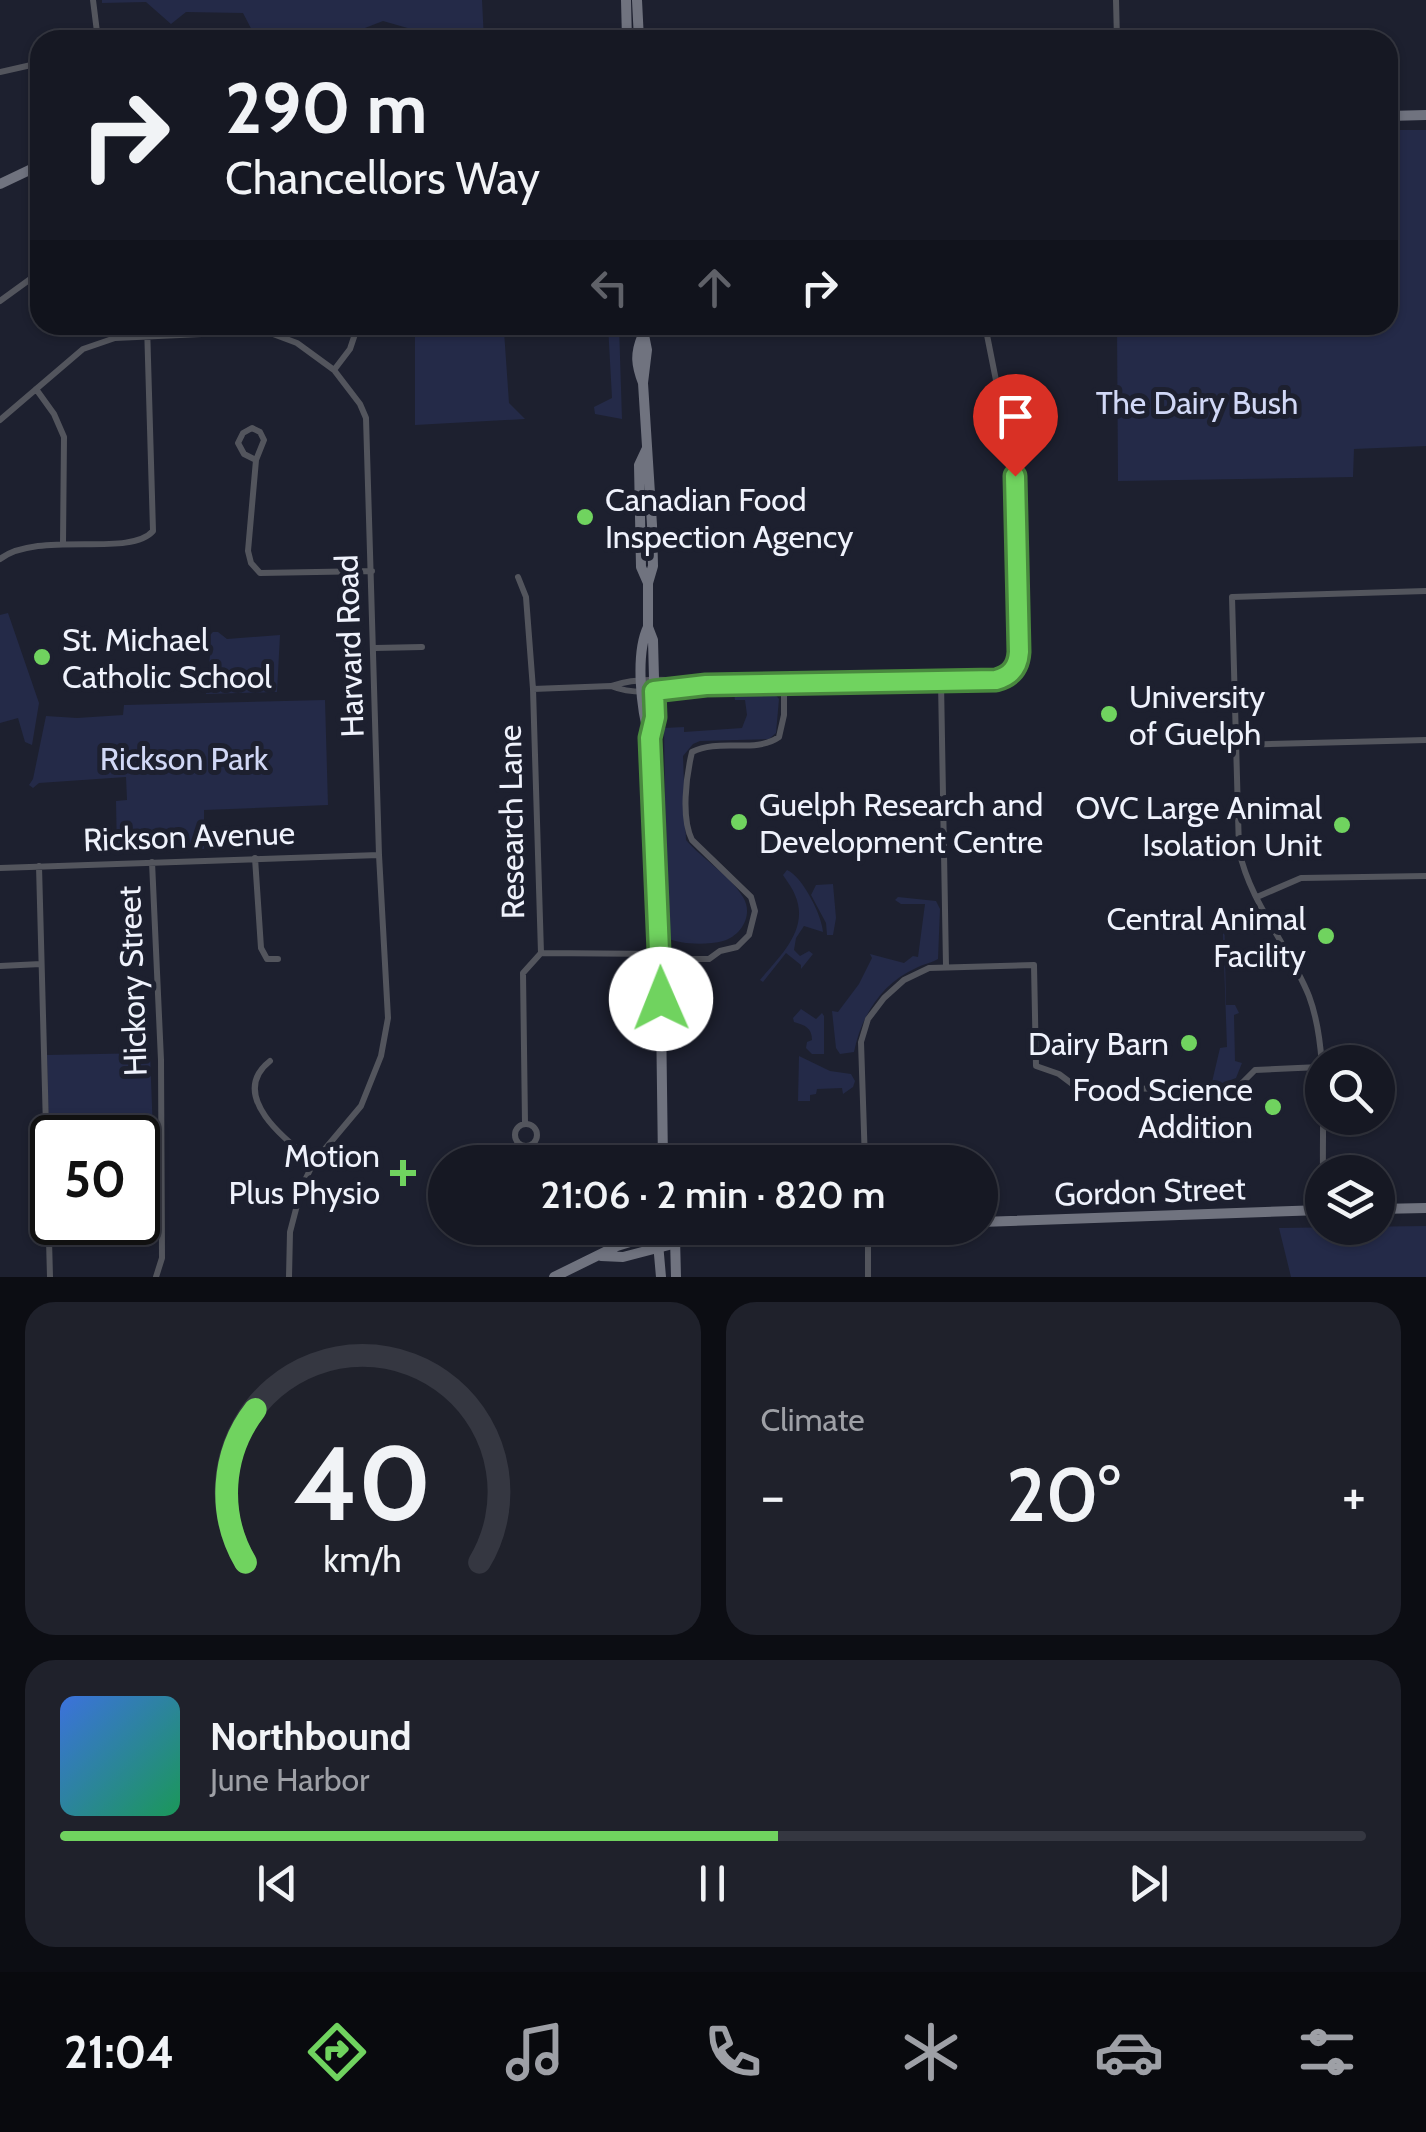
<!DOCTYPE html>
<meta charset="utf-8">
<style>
:root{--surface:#161823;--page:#1f212b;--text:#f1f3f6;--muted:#9ea0a6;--line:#353741;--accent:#70d35f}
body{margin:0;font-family:Cabin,sans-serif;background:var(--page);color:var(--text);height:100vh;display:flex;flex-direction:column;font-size:38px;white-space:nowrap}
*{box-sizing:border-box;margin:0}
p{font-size:32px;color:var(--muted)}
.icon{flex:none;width:55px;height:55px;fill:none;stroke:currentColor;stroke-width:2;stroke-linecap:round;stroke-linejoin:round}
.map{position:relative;height:1277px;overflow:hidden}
.side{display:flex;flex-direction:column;gap:25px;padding:25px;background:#0c0d13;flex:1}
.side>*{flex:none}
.top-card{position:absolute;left:30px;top:30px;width:1368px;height:305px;border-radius:30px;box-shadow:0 2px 8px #0004,0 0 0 2px var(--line);background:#161823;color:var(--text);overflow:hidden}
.fabs{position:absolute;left:1305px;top:1045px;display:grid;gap:20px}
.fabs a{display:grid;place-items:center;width:90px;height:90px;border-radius:50%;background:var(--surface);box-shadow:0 2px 8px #0004,0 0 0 2px var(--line);font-size:50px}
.speed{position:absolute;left:30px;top:1115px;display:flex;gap:20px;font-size:50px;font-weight:700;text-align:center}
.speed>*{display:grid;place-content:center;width:130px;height:130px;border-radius:50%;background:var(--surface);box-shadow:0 2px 8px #0004,0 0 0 2px var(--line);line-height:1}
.speed .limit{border:5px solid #111;border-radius:15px;background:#fff;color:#111}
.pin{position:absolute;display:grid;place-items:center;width:85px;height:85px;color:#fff;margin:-102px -42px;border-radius:50% 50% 50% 0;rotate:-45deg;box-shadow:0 0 10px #0007}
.pin .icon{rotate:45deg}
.me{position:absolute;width:110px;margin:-55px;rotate:359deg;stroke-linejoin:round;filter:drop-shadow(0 0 8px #0008)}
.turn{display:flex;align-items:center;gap:35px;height:210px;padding:0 30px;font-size:45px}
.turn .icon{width:130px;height:130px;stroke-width:2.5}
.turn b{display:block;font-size:70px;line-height:85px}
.lanes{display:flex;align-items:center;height:95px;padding:0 30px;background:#0003;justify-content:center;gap:50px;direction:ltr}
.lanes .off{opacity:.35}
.big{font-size:75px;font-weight:600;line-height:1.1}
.side .widget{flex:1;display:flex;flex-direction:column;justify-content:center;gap:15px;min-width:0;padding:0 35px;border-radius:30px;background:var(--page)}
.side .dial{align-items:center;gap:0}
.dial svg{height:260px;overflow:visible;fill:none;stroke:var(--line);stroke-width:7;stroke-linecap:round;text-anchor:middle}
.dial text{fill:var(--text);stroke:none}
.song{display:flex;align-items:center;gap:30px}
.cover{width:120px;height:120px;border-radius:15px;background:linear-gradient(135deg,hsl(220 70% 55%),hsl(150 70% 35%))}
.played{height:10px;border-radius:5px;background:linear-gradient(90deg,var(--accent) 55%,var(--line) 55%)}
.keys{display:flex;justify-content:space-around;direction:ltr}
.heat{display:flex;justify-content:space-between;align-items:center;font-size:55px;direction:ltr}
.side .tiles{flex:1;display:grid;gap:25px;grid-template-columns:1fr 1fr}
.widget:last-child{grid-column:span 2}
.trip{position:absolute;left:428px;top:1145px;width:570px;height:100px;border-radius:50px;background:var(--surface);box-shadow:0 2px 8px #0004,0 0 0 2px var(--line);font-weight:600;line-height:100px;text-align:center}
.dock{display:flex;height:160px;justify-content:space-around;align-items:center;background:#090a0e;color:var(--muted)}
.dock .icon{width:70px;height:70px}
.dock .on{color:var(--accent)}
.dock b{font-size:45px;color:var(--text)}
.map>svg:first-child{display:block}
</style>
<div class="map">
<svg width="1426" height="1277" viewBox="0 0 1426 1277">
<rect width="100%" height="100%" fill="#1d202f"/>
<path fill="#242a48" d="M102 0H482L484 40H425L418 31 383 21 334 40H257L243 13 186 12 171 24 146 2 102 3Z
M1388 130H1426V446L1354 449 1353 477 1118 481 1117 325H1388Z
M415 325H437L444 336 466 335 483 325H521L504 331 509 403 525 419 415 425Z
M608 325H619L622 419 595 414 594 407 612 398Z
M8 613 39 703 32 745 25 742 18 718 0 723V615Z
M213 632H218L227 639 280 635 277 692 206 694 210 655 206 639Z
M774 693 779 699 776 733 769 739 700 741 693 744 683 756 686 840C702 859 730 875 743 897 754 915 741 936 723 941 708 945 681 945 667 938L664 728 684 727V732L742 728 747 715 745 700H735L734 694Z
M325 700 328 805 204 810V849L117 853 116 801 127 800 126 777 39 783 33 788 29 785 33 779 46 716 77 718 123 715 124 705Z
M787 870C802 876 822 915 823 932L804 926 796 938 794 950 800 956 809 951 813 954 801 969V965L786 953 763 982 760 980C780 956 810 929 795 895 792 887 786 880 783 875Z
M833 884 836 918 833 935H827L826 923 811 895 816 885Z
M898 897 936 901 940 909 938 959C932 963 923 964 916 968 882 983 861 1016 854 1052L840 1054 836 1048 832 1011 838 1012 859 984 872 958 870 954 904 963 913 956 918 957 925 904H901L895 900Z
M1222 906H1224L1226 1005H1235L1239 1013 1234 1015 1235 1061 1242 1063 1236 1078 1220 1084 1212 1082 1220 1048 1227 1047Z
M801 1009 816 1019 822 1013 824 1016V1054H812L806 1048 807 1042 812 1040C812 1028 805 1025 794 1022L793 1018Z
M150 1053 153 1133 49 1137 47 1055Z
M799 1056 830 1071 851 1074 855 1081 853 1087 843 1094 842 1088 817 1089 816 1094 810 1095V1101H798Z
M1426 1226V1277H1291L1279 1228Z"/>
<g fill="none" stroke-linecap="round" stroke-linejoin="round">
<path stroke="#53555d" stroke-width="6" d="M93 0 98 40
M1116 0 1117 40
M0 72 40 63
M0 301 40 272
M334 370 350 349 358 325
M36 389 54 414 64 437 63 544
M0 420 83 349 115 338 265 331 297 343 334 370 360 404 366 418 379 855 388 1018 381 1056 361 1106 314 1162 302 1186 290 1232 289 1277
M256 460 244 454 238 443 243 433 252 428 260 432 264 440 256 460 248 551 251 563 260 573 372 571
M0 559C39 530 130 558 153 531L147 325
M518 577 526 597 533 689 541 953 523 973 525 1123
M375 648 422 647
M941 682 946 966
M611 686C643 699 679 686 711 685 778 683 845 684 912 683 940 682 971 685 998 679 1013 676 1018 665 1019 651L1015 476 985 325
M533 689 611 686C637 677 674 679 700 684
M1236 745 1426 740
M255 858 261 948 267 959H278
M152 862 161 1060 162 1258 156 1277
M39 866 50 1277
M0 868 379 855
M1257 897 1301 878 1426 876
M541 953 660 954 674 959H709L720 951 737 947 749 935 755 911 751 897 692 840C681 818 686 777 692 752 719 738 755 754 779 737L784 715V685
M0 966 41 964
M270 1061C227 1095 286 1141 314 1162
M515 1135a11 11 0 1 1 22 0a11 11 0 1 1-22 0Z
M865 1162 861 1042 868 1019 884 998 904 980 929 968 1034 965 1036 1066 1059 1074 1079 1089 1237 1088 1255 1070 1320 1067
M1323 1172C1322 1118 1328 1047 1309 996 1289 946 1250 903 1239 850L1232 597 1426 591
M868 1277V1228"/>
<path stroke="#70737f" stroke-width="10" d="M626 0 627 40
M637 0 639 40
M1388 116 1426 115
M0 184 40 165
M642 325 647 350 643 383 652 525 653 566 648 583V627L653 640 655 717 650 738
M642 337C635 354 636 365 643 383
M646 450 639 465 641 567 648 583
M648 627C635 654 641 710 650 739L660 940 663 1162
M1378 1209 1426 1208
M980 1222 1322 1210
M813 1228H889
M675 1238 676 1277
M658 1243 661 1277
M601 1256 623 1257 734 1228
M554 1277 617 1246 676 1228"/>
</g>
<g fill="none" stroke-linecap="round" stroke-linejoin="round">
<g stroke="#49893e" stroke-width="25">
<path id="route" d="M661 999 650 738 655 717 654 691 706 685 996 680C1011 676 1018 667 1019 652L1015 476"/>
</g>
<use href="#route" stroke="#70d35f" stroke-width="18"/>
</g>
<g fill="#70d35f" stroke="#1d202f" stroke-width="4">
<circle cx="585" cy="517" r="10"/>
<circle cx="42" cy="657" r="10"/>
<circle cx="1109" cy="714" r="10"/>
<circle cx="739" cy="822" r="10"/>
<circle cx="1342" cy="825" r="10"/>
<circle cx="1326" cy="936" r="10"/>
<circle cx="1189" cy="1043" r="10"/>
<circle cx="1273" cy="1107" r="10"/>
<path d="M398 1158h10v10h10v10h-10v10h-10v-10h-10v-10h10z"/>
</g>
<g text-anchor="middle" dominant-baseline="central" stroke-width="10" stroke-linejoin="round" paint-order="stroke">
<g font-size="32" fill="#d1d8f6" stroke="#1d202f">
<text x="1197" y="402">The Dairy Bush</text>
<text x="184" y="758">Rickson Park</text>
</g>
<g font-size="32" fill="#eff2fc" stroke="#1d202f" text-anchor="end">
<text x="605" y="499" text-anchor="start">Canadian Food<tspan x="605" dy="37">Inspection Agency</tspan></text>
<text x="62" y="639" text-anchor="start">St. Michael<tspan x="62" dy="37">Catholic School</tspan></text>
<text x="1129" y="696" text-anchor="start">University<tspan x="1129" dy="37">of Guelph</tspan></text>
<text x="759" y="804" text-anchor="start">Guelph Research and<tspan x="759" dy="37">Development Centre</tspan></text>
<text x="1322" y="807">OVC Large Animal<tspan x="1322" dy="37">Isolation Unit</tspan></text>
<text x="1306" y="918">Central Animal<tspan x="1306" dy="37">Facility</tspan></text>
<text x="1169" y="1043">Dairy Barn</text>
<text x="1253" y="1089">Food Science<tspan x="1253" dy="37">Addition</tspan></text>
<text x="380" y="1155">Motion<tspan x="380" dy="37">Plus Physio</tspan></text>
</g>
<g font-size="32" fill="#eff2fc" stroke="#1d202f">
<text transform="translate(349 646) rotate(-92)">Harvard Road</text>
<text transform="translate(511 822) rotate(-91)">Research Lane</text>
<text transform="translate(189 836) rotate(-2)">Rickson Avenue</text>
<text transform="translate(132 981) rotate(-92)">Hickory Street</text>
<text transform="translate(1150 1191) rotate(-2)">Gordon Street</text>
</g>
</g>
</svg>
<div class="fabs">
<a><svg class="icon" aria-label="search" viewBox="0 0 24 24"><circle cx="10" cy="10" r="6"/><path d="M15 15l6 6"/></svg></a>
<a><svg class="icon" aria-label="layers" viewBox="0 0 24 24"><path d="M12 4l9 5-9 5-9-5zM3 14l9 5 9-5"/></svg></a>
</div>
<div class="speed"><div class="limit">50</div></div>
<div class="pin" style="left:1015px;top:476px;background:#d93025"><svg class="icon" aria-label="arrive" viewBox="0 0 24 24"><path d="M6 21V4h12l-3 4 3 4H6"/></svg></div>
<svg class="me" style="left:661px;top:999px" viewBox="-20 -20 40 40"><circle r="19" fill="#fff"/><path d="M0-13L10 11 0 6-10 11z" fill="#70d35f"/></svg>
<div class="trip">21:06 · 2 min · 820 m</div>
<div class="top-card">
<div class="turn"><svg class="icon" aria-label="right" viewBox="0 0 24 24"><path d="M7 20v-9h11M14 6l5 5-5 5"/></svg><div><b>290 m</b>Chancellors Way</div></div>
<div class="lanes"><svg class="icon off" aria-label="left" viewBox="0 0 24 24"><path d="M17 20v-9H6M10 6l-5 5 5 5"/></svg><svg class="icon off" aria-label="ahead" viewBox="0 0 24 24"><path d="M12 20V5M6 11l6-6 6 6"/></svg><svg class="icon" aria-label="right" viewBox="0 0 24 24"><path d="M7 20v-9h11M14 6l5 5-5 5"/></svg></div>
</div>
</div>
<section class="side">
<div class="tiles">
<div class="widget dial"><svg viewBox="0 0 100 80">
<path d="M14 69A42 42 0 1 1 86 69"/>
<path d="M14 69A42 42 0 0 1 17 22" stroke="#70d35f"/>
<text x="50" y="56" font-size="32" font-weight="700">40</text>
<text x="50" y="72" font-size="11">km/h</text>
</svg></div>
<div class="widget"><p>Climate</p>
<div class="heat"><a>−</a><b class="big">20°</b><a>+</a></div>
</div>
<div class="widget">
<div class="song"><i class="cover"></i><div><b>Northbound</b><p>June Harbor</p></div></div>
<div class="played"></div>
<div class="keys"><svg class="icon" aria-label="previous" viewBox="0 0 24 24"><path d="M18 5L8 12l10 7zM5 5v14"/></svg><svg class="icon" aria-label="pause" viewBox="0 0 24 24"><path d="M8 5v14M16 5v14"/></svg><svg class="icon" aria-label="next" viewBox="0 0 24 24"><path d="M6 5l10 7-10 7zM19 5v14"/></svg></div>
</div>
</div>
</section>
<nav class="dock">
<b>21:04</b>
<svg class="icon on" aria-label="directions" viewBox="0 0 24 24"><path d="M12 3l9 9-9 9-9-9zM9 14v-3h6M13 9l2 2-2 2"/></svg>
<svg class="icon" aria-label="music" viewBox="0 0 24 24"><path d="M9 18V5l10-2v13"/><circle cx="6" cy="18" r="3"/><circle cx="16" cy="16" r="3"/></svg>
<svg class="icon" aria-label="phone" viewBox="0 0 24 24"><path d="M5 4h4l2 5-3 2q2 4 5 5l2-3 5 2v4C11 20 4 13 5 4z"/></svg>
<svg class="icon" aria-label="climate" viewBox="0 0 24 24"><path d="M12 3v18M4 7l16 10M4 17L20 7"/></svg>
<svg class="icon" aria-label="car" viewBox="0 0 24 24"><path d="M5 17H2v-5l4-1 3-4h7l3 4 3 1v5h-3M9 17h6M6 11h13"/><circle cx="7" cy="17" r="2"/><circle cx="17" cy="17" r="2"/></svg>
<svg class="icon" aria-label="filters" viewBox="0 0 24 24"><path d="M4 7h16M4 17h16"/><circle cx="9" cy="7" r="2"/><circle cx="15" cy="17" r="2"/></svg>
</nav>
